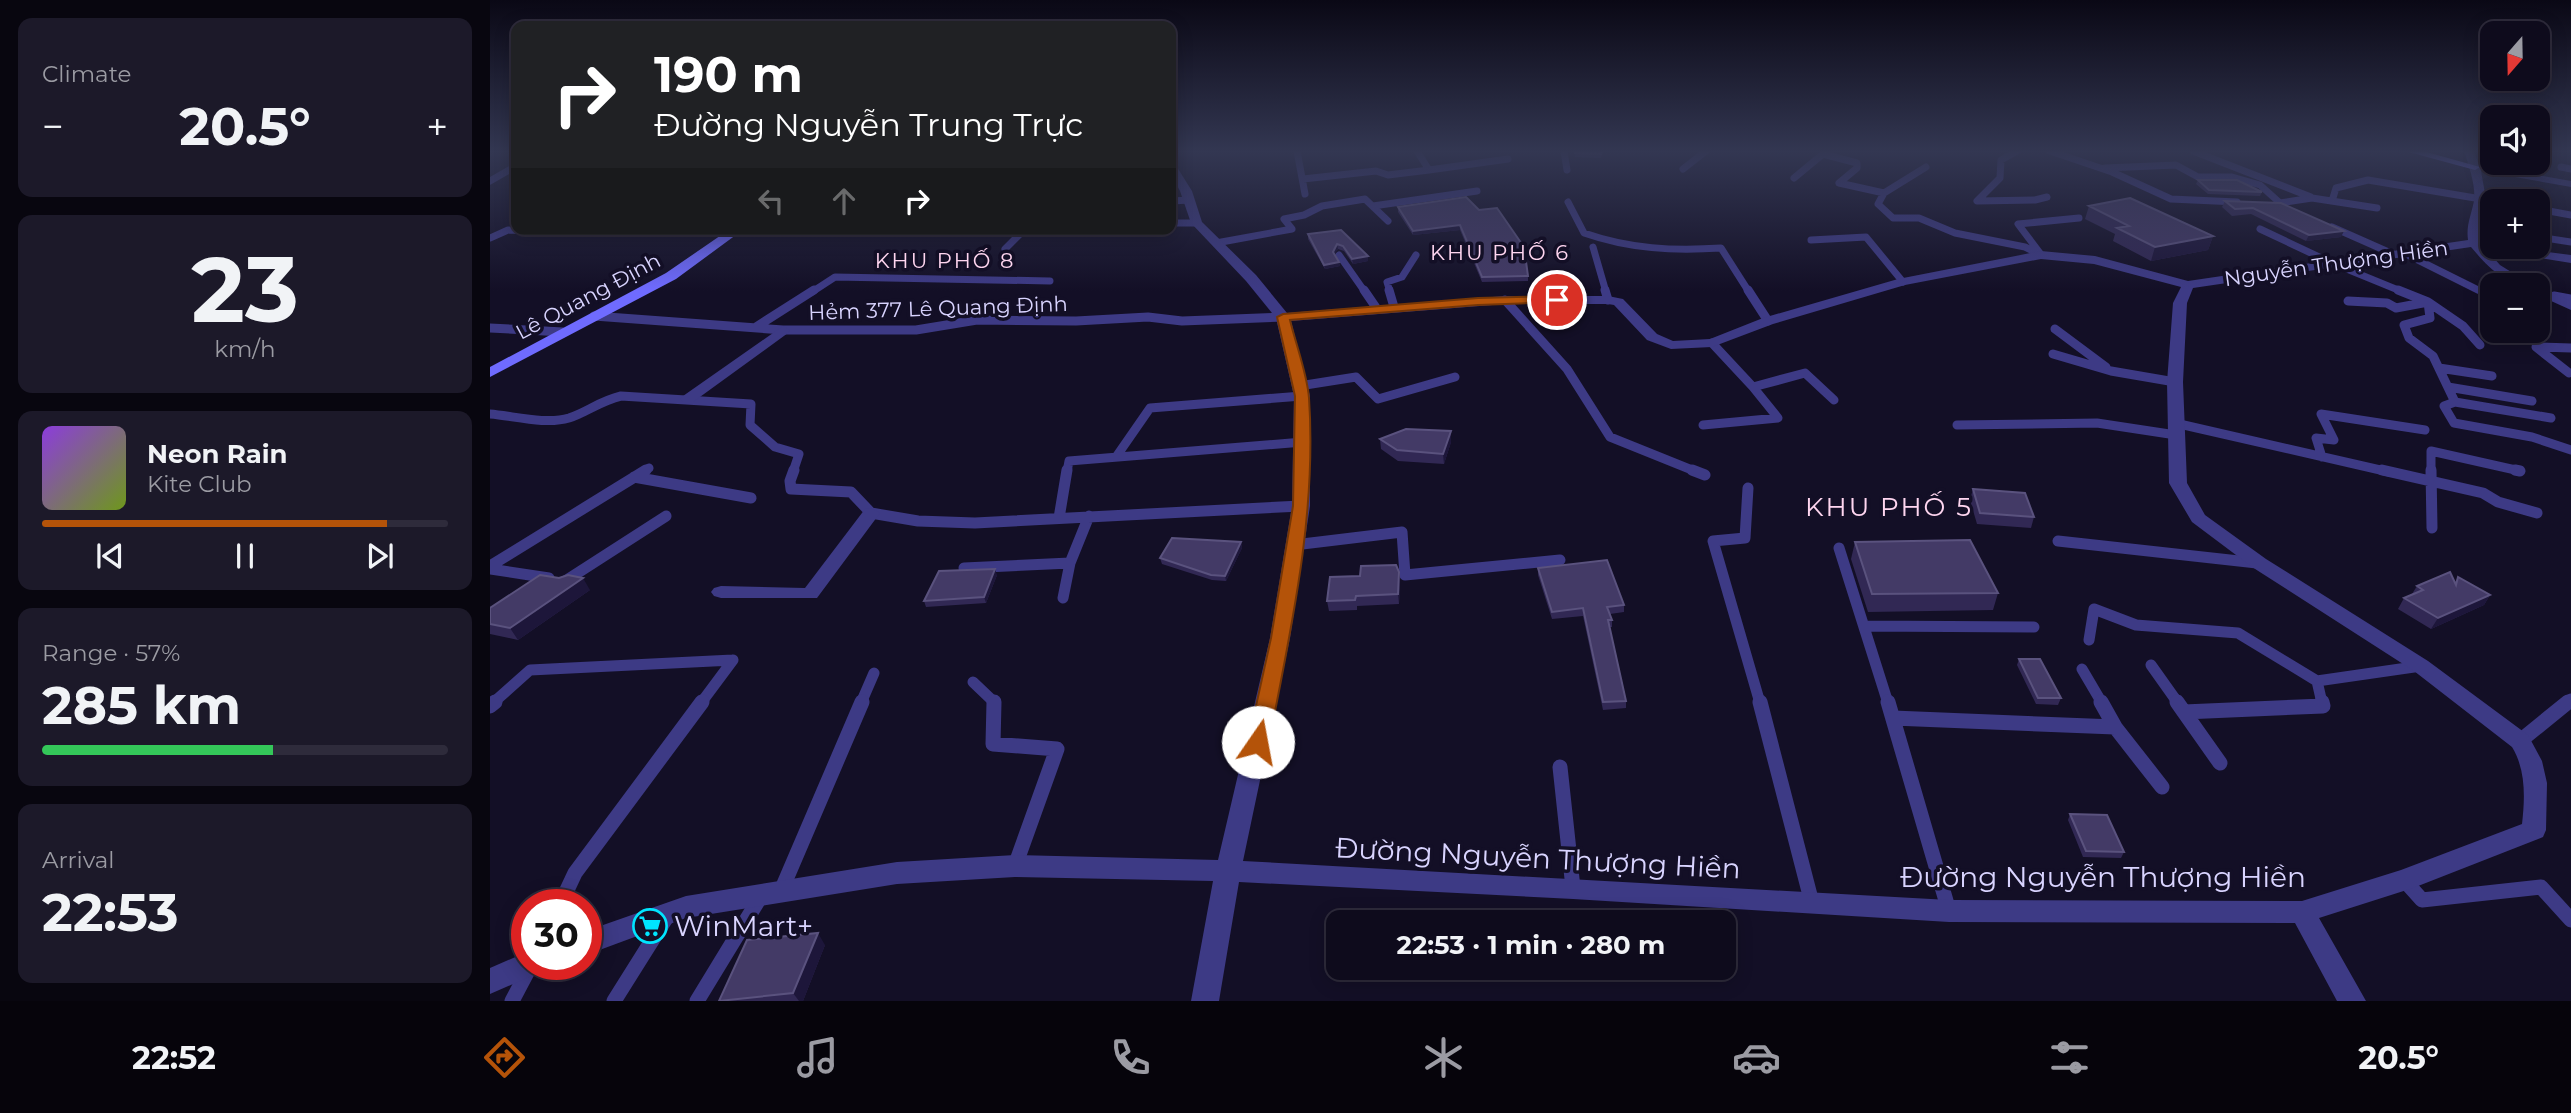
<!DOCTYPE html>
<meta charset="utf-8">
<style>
:root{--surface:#0e0b1c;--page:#1c1929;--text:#f1f3f6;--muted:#9b9ba3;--line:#2e2b3b;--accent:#b45309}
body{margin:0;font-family:Montserrat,sans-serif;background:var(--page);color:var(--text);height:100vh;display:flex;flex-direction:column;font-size:26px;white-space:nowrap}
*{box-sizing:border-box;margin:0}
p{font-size:23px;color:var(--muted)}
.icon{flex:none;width:38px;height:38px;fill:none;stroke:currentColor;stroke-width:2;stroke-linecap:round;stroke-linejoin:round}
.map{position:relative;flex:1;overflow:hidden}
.drawer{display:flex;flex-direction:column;gap:18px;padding:18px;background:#08060f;width:490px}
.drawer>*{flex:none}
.banner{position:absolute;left:21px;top:21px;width:665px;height:214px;border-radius:14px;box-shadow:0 4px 18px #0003,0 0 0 2px var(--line);background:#202124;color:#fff;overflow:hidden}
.needle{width:46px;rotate:200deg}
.controls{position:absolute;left:1990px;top:21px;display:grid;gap:14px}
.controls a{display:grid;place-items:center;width:70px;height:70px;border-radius:14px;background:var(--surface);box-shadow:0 4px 18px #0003,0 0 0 2px var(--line);font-size:35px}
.speed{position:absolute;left:21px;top:889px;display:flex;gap:14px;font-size:35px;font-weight:700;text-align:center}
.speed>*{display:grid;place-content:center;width:91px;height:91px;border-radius:50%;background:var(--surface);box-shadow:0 4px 18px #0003,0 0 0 2px var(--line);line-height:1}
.speed .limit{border:10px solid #d22;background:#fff;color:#111}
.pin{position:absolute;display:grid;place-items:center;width:60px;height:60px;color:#fff;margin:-30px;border:4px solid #fff;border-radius:50%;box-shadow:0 2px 7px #0007}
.me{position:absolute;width:77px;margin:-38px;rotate:12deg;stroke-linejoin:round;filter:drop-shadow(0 0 5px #0008)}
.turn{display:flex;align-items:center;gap:24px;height:147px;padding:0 28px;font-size:32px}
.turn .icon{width:91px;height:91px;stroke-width:2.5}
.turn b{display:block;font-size:49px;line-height:60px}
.lanes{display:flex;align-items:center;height:66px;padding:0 28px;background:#0003;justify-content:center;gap:35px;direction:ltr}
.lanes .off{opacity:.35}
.big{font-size:52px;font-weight:700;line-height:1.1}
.drawer .card{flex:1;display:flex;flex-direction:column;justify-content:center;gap:10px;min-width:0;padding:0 24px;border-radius:14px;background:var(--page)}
.drawer .dial{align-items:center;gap:0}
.dial b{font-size:91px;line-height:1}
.song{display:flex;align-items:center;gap:21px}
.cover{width:84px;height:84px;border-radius:10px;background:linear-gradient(135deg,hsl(270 70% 55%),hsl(80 70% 35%))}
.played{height:7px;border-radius:4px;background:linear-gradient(90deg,var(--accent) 85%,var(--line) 85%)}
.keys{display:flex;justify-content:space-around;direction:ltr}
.heat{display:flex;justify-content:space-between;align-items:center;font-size:38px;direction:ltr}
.charge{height:10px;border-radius:5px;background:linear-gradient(90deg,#34c759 57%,var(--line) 0)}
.trip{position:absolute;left:836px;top:910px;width:410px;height:70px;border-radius:14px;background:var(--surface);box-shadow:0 4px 18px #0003,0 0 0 2px var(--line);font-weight:700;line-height:70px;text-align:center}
.tab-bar{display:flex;height:112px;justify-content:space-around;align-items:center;background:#06040b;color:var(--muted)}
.tab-bar .icon{width:49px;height:49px}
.tab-bar .selected{color:var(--accent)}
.tab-bar b{font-size:32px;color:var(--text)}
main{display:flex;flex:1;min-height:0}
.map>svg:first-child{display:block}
</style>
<main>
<section class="drawer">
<div class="card"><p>Climate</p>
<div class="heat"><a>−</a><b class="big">20.5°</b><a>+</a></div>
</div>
<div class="card dial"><b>23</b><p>km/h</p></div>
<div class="card">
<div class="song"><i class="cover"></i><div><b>Neon Rain</b><p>Kite Club</p></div></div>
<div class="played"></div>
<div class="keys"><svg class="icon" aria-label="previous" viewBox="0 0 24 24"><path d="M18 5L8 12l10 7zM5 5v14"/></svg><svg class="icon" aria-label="pause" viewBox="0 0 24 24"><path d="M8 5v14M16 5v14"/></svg><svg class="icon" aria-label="next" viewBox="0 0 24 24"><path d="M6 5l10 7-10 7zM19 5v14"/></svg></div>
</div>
<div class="card"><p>Range · 57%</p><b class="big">285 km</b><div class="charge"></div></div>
<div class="card"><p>Arrival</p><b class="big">22:53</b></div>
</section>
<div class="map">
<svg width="2081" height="1001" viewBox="0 0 2081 1001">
<rect width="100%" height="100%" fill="#130f26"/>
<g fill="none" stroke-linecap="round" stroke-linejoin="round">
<path stroke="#3d3a85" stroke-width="7" d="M807 151 815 194
M927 151 939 170 1018 159
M1074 151 1077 170
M1335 151 1333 154 1367 163V168L1349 183
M1527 151 1511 160 1510 178 1487 201 1545 200 1557 197
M1560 151 1622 172 1681 199 1747 202
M1703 151 1821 197
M1436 167 1394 193 1388 204 1403 218H1429L1465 233 1535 247 1551 255
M2071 167 2081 169
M1615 168 1686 165 1708 177H1742L1770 185 1790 203 1822 198 1887 208
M1193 169 1216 151
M2013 173 2020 163
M1304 178 1333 154
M813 179 886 171 898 175 939 170
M0 181 26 166
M1349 183 1394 193
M681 201 700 200
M1842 201 1846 188 1878 180 2003 201
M1078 202 1094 233C1140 249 1183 251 1231 248L1259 292
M883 206 987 191
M2048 209 2081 215
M681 223H707
M1842 227 1903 254
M1770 229 1842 263 1913 292
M2048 237 2081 242
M0 238 18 230 90 232 94 229
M1321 240 1376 237 1413 282
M726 243 802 229 794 219 814 215 832 206 875 199 898 221
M1103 247 1116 292
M515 249 535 229
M1550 253 1528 224 1589 218
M1914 253 1988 290
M849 255 875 292
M322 292 345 277 560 281
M900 292 897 282 912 277 926 255"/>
<path stroke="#3d3a85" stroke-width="9" d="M874 290 887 309
M899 290 904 307
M1115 290 1118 300
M1258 290 1278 321
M1908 290 1938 302 1940 318 1914 325 1919 338 1943 356 1965 402 1954 406 1964 423 2042 437 2081 450
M2064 296 2081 299
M1015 300 1077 369 1120 437 1207 472
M1858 301 1897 303 1906 308 1938 302 1973 326 1990 345
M104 316 293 330H426L487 320 586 321 658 317 692 321 793 317
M266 327 324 290
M0 328 73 332
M1565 329 1616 367
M1222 343 1263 387 1315 373 1344 400
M1563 354 1621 371 1685 382
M1949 368 2002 376
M2079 373 2046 347 2081 348
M809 386 866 377 888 399 965 377
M1958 387 2042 401
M1965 402 2061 418
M0 414C24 416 56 425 79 418 97 412 110 401 131 396L261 404 260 425 285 447 309 454 303 472
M1685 423 1899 472
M1213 425 1288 418 1263 387
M1467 425 1607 423 1686 435
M626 457 660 408 812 396
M1832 457 1826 438 1844 440 1831 414 1935 430
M153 472 159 468
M577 472 579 461 813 442
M1941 472V451L2030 471"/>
<path stroke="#3d3a85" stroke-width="11" d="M304 470 300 481 301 489 361 492 381 513 428 521 485 523 811 506
M1202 470 1215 475
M1892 470 1993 493 2008 502 2047 513
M1941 470 1942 528
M2025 470 2030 471
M144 477 261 498
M1258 488 1255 538 1223 541 1270 703
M569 518 577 470
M1568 541 1767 563
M804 545 912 532 915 575 1070 560
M1349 548 1398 703
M0 566 156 470
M474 568 580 563 599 516
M0 569 59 578
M75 581 176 516
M573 598 580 563
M1374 626 1544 627
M1599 640 1604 609 1646 625 1748 633 1827 681 1931 666
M1661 665 1688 703
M1592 669 1612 703
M1827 681 1832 703
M483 682 505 703
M3 703 40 670 243 660
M211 703 243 660
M371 703 384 673
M2076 703 2081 699"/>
<path stroke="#3d3a85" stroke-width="15" d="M504 702 503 744 567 749 525 866
M1270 702 1322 903
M1398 702 1459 911
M1687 702 1694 712
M0 706 5 702
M1403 718 1625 727 1611 702
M1625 727 1672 787
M2030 741 2078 702
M1730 763 1694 712 1833 706 1832 702
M1070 767 1083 888
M1914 880 1932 900 2051 887 2081 920
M291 891 372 702
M70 905 85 873 212 702
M22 1001 40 967
M124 1001 178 915
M207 1001 271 896"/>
<path fill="#3d3a85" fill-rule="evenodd" d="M1974 151H1984L1989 165 2081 181V187L1991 171 1996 199 1988 226 1990 242 2010 265 2042 285C2014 285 1998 267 1981 247L1703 288 1697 303 1693 382 1697 483 1715 515 1776 559 1938 661 2038 735 2052 761 2057 783 2056 830 2053 837 1923 888 1829 918 1876 1001H1847L1805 923 1459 922 1083 899 749 882 729 1001H701L723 881 525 877 407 884 196 918 96 955V931L196 896 407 862 525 855 728 860 780 638 802 506 804 396 786 318 756 281 701 223 690 191 681 174V163L685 164 702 191 712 222 766 275 797 313 1015 296H1118L1133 299 1167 334 1183 341 1220 339 1273 318 1408 279 1551 251 1605 256 1698 281 1978 240C1976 225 1981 216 1984 201 1986 186 1979 166 1974 151ZM1551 259 1604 264 1691 287 1683 303 1677 382 1679 483 1702 522 1762 567 1924 671 2022 747C2036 770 2035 798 2032 824L1911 870 1812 901 1459 900 753 861 800 638 820 506V396L801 321 1015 304H1118L1124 305 1157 340 1181 349 1222 347 1283 324 1415 285Z
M2002 245 2081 255V263L2007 251 2003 250Z
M2048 286 2081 301V310L2048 295Z
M293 326 300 330 298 333 203 402H193L190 399 193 396Z
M381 508 390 513 327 598H231L224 596 221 592 224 588 231 586 315 588 375 509Z
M37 952V964H51L48 973 0 994V968Z"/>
<path fill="#6f6bff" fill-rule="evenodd" d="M1915 151H1933L1990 167 1985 170Z
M240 229H254L186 279 0 377V367L176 273Z"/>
</g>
<path fill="#312854" d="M1113 151 1111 158 1085 157V153Z
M1708 180 1772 192 1770 196 1718 194 1706 184Z
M976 197 1038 276V281L992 282 970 230 923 235 908 212V207Z
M1735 201 1791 203 1851 237 1816 241 1761 214 1742 216 1732 207Z
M1599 206 1723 236 1718 250 1661 261 1623 241 1625 234 1595 219Z
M851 230 878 256V261L863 264 854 251 848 249 844 254 849 262 850 266 835 269 818 239V234Z
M890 439 961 442 954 464 908 461 891 449Z
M1483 489 1544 517 1541 528 1487 524 1480 500Z
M751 542 752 548 736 581 722 580 672 564 670 558Z
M1365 542 1508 593 1503 610 1378 612 1361 559Z
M1048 568 1134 605V612L1120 614 1122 620V627H1119L1136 701V708L1113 710 1093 616 1062 619 1048 575Z
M507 575 496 603 436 607 434 601Z
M1968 577 2000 595 1994 605 1941 629 1908 609 1914 598 1922 594 1927 586 1965 582Z
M910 581 909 604 867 606V610L839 611 837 601Z
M100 590 28 640 0 634V608Z
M1529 659 1571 698 1568 705 1546 704 1527 665Z
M1580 814 1634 852 1631 858 1593 857 1578 820Z
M335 945 313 1001H229Z"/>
<path fill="#1d163a" d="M970 225V230L923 235V231Z
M1854 231 1851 237 1816 241 1819 235Z
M1723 236 1718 250 1661 261 1665 247Z
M847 244 848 249 843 256V252Z
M878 256V261L863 264 862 259Z
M849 262 850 266 835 269 834 265Z
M961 431V442L954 464 953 454Z
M751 542 752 548 736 581 735 576Z
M505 569 507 575 496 603 494 597Z
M909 572 910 581 909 604 908 594Z
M93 578 100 590 28 640 20 628Z
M2000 595 1994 605 1941 629 1948 618Z
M328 933 335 945 313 1001H309L303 993Z"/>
<path fill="#433a66" stroke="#5a527e" stroke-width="2" d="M1085 151H1112L1111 154 1085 153Z
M1708 180H1747L1772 192 1719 190Z
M976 197 989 210 1007 208 1034 247 1038 276 992 277 970 225 923 231 908 207Z
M1640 198 1723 236 1665 247 1627 228 1639 226 1599 206Z
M1735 201 1791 203 1854 231 1819 235 1763 208 1745 209Z
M851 230 878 256 862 259 853 246 847 244 843 252 849 262 834 265 818 234Z
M916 429 961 431 953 454 907 450 890 439Z
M1483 489 1535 493 1544 517 1490 513Z
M682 538 751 542 735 576 721 575 670 558Z
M1480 540 1508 593 1382 594 1365 542Z
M1117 560 1134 605 1117 607 1122 620H1118L1136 701 1113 702 1093 608 1062 612 1048 568Z
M906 565 909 572 908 594 866 596 865 600 837 601 840 577 870 576 871 566Z
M505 569 494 597 434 601 449 571Z
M1960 572 1966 585 1968 577 2000 595 1948 618 1914 598 1933 590 1927 586Z
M50 575 69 578 78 575 93 578 20 628 0 624V608Z
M1529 659H1550L1571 698H1548Z
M1580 814 1617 815 1634 852 1596 851Z
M328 933 303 993 229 1001 257 940Z"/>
<linearGradient id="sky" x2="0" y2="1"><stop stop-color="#0a0815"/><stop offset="0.52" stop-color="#333752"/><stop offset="1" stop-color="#333752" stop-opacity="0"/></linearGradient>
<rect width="2081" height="291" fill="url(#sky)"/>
<path fill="#b45309" stroke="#753606" stroke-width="2" d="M1067 296 1071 297V302L988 305 800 320C806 345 817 373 819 398 827 514 801 629 779 742L776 748 768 750 761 748 758 742 781 638 803 506 805 396 787 317 793 314 988 298Z"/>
<defs>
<g id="supermarket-ring" transform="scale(1.75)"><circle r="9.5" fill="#130f26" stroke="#00e5ff" stroke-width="1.5"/><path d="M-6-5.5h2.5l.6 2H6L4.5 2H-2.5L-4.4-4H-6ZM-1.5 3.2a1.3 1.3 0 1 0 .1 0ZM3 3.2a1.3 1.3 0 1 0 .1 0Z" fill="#00e5ff"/></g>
</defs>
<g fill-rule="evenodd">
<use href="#supermarket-ring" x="160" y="926"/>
</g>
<g text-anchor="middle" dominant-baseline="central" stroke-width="7" stroke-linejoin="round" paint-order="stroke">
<g font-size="21" letter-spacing="2" fill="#ffd6f0" stroke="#130f26">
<text x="1010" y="252">KHU PHỐ 6</text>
<text x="455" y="260">KHU PHỐ 8</text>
</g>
<g font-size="21" fill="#d9d4ff" stroke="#130f26">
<text transform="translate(1846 263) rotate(-8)">Nguyễn Thượng Hiền</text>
<text transform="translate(98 296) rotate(-28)">Lê Quang Định</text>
<text transform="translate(448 308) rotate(-2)">Hẻm 377 Lê Quang Định</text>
</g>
<g font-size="26" letter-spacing="2" fill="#ffd6f0" stroke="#130f26">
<text x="1399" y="507">KHU PHỐ 5</text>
</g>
<g font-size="28" fill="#d9d4ff" stroke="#130f26">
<text transform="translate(1048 858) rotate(3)">Đường Nguyễn Thượng Hiền</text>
<text x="1613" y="877">Đường Nguyễn Thượng Hiền</text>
</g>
<g font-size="28" fill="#d9d4ff" stroke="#130f26" text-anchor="start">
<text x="184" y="926">WinMart+</text>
</g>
</g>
</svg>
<div class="controls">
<a><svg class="needle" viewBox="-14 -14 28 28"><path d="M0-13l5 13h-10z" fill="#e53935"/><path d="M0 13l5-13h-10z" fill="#9b9ba3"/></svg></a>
<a><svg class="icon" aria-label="sound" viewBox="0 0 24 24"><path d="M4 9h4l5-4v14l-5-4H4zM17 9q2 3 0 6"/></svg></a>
<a>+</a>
<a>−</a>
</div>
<div class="speed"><div class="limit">30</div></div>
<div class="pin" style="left:1067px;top:300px;background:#d93025"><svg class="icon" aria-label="arrive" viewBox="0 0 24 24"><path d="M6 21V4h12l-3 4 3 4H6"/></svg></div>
<svg class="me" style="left:768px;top:742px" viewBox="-20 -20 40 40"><circle r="19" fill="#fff"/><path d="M0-13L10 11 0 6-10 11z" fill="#b45309"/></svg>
<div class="trip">22:53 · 1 min · 280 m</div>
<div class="banner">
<div class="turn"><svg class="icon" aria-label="right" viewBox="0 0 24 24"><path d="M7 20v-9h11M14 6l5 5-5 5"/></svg><div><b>190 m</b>Đường Nguyễn Trung Trực</div></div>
<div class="lanes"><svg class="icon off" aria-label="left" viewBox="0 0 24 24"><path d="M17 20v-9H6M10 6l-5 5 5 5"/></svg><svg class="icon off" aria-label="ahead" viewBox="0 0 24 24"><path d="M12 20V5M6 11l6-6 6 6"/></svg><svg class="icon" aria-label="right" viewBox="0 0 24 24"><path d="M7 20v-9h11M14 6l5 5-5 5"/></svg></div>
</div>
</div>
</main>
<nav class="tab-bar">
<b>22:52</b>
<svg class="icon selected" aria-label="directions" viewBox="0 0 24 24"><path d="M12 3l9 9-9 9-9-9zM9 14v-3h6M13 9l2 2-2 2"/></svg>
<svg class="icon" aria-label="music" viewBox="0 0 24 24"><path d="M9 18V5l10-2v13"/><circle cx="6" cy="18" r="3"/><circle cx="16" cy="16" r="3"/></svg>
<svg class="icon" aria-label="phone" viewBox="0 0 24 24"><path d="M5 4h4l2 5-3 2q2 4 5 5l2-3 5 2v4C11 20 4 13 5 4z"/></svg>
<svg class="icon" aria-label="climate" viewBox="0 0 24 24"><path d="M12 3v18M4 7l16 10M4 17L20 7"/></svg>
<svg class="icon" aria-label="car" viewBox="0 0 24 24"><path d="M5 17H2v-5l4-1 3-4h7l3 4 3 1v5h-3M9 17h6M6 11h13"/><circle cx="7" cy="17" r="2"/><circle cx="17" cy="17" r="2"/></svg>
<svg class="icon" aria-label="filters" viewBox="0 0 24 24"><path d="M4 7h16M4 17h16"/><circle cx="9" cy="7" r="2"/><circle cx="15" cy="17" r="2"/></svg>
<b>20.5°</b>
</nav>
